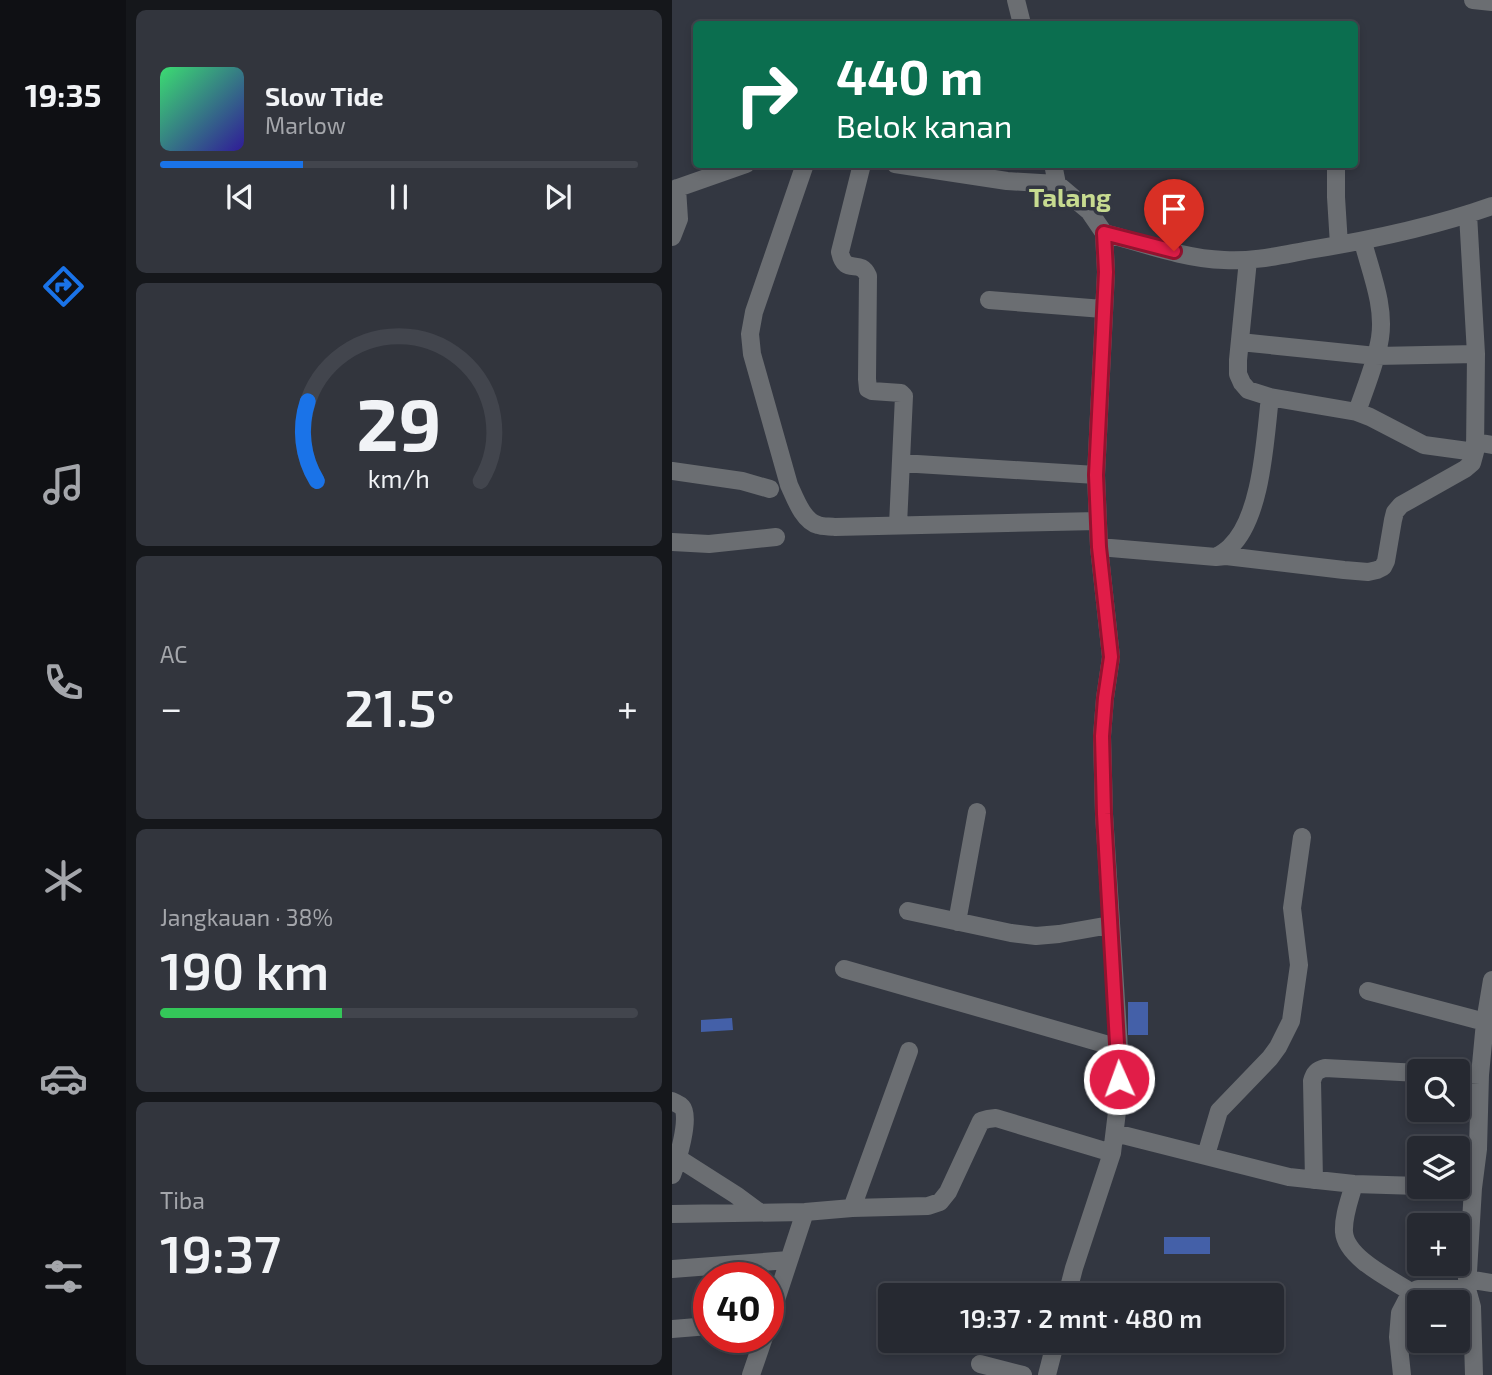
<!DOCTYPE html>
<html lang="id">
<meta charset="utf-8">
<style>
:root{--surface:#262931;--page:#32353d;--text:#f1f3f6;--muted:#a4a6ab;--line:#42454d;--accent:#1a73e8}
body{margin:0;font-family:"Exo 2",sans-serif;background:var(--page);color:var(--text);height:100vh;display:flex;flex-direction:column;font-size:26px;white-space:nowrap}
*{box-sizing:border-box;margin:0}
p{font-size:23px;color:var(--muted)}
.icon{flex:none;width:38px;height:38px;fill:none;stroke:currentColor;stroke-width:2;stroke-linecap:round;stroke-linejoin:round}
.map{position:relative;flex:1;overflow:hidden}
.panel{display:flex;flex-direction:column;gap:10px;padding:10px;background:#15171b;width:546px}
.panel>*{flex:none}
.banner{position:absolute;left:21px;top:21px;width:665px;height:147px;border-radius:7px;box-shadow:0 4px 10px #0003,0 0 0 2px var(--line);background:#0b6e4f;color:#fff;overflow:hidden}
.tools{position:absolute;left:735px;top:1059px;display:grid;gap:14px}
.tools a{display:grid;place-items:center;width:63px;height:63px;border-radius:7px;background:var(--surface);box-shadow:0 4px 10px #0003,0 0 0 2px var(--line);font-size:35px}
.speed{position:absolute;left:21px;top:1262px;display:flex;gap:14px;font-size:35px;font-weight:700;text-align:center}
.speed>*{display:grid;place-content:center;width:91px;height:91px;border-radius:50%;background:var(--surface);box-shadow:0 4px 10px #0003,0 0 0 2px var(--line);line-height:1}
.speed .limit{border:10px solid #d22;background:#fff;color:#111}
.pin{position:absolute;display:grid;place-items:center;width:60px;height:60px;color:#fff;margin:-72px -30px;border-radius:50% 50% 50% 0;rotate:-45deg;box-shadow:0 0 7px #0007}
.pin .icon{rotate:45deg}
.me{position:absolute;width:77px;margin:-38px;rotate:358deg;stroke-linejoin:round;filter:drop-shadow(0 0 5px #0008)}
.turn{display:flex;align-items:center;gap:24px;height:147px;padding:0 28px;font-size:32px}
.turn .icon{width:91px;height:91px;stroke-width:2.5}
.turn b{display:block;font-size:49px;line-height:60px}
.big{font-size:52px;font-weight:600;line-height:1.1}
.panel .widget{flex:1;display:flex;flex-direction:column;justify-content:center;gap:10px;min-width:0;padding:0 24px;border-radius:10px;background:var(--page)}
.panel .dial{align-items:center;gap:0}
.dial svg{height:182px;overflow:visible;fill:none;stroke:var(--line);stroke-width:7;stroke-linecap:round;text-anchor:middle}
.dial text{fill:var(--text);stroke:none}
.song{display:flex;align-items:center;gap:21px}
.cover{width:84px;height:84px;border-radius:10px;background:linear-gradient(135deg,hsl(140 70% 55%),hsl(250 70% 35%))}
.played{height:7px;border-radius:4px;background:linear-gradient(90deg,var(--accent) 30%,var(--line) 30%)}
.keys{display:flex;justify-content:space-around;direction:ltr}
.heat{display:flex;justify-content:space-between;align-items:center;font-size:38px;direction:ltr}
.charge{height:10px;border-radius:5px;background:linear-gradient(90deg,#34c759 38%,var(--line) 0)}
.trip{position:absolute;left:206px;top:1283px;width:406px;height:70px;border-radius:7px;background:var(--surface);box-shadow:0 4px 10px #0003,0 0 0 2px var(--line);font-weight:600;line-height:70px;text-align:center}
main{display:flex;flex:1;min-height:0}
.dock{display:flex;flex-direction:column;width:126px;justify-content:space-around;align-items:center;background:#0f1014;color:var(--muted)}
.dock .icon{width:49px;height:49px}
.dock .active{color:var(--accent)}
.dock b{font-size:32px;color:var(--text)}
.map>svg:first-child{display:block}
</style>
<main>
<nav class="dock">
<b>19:35</b>
<svg class="icon active" aria-label="directions" viewBox="0 0 24 24"><path d="M12 3l9 9-9 9-9-9zM9 14v-3h6M13 9l2 2-2 2"/></svg>
<svg class="icon" aria-label="music" viewBox="0 0 24 24"><path d="M9 18V5l10-2v13"/><circle cx="6" cy="18" r="3"/><circle cx="16" cy="16" r="3"/></svg>
<svg class="icon" aria-label="phone" viewBox="0 0 24 24"><path d="M5 4h4l2 5-3 2q2 4 5 5l2-3 5 2v4C11 20 4 13 5 4z"/></svg>
<svg class="icon" aria-label="climate" viewBox="0 0 24 24"><path d="M12 3v18M4 7l16 10M4 17L20 7"/></svg>
<svg class="icon" aria-label="car" viewBox="0 0 24 24"><path d="M5 17H2v-5l4-1 3-4h7l3 4 3 1v5h-3M9 17h6M6 11h13"/><circle cx="7" cy="17" r="2"/><circle cx="17" cy="17" r="2"/></svg>
<svg class="icon" aria-label="filters" viewBox="0 0 24 24"><path d="M4 7h16M4 17h16"/><circle cx="9" cy="7" r="2"/><circle cx="15" cy="17" r="2"/></svg>
</nav>
<section class="panel">
<div class="widget">
<div class="song"><i class="cover"></i><div><b>Slow Tide</b><p>Marlow</p></div></div>
<div class="played"></div>
<div class="keys"><svg class="icon" aria-label="previous" viewBox="0 0 24 24"><path d="M18 5L8 12l10 7zM5 5v14"/></svg><svg class="icon" aria-label="pause" viewBox="0 0 24 24"><path d="M8 5v14M16 5v14"/></svg><svg class="icon" aria-label="next" viewBox="0 0 24 24"><path d="M6 5l10 7-10 7zM19 5v14"/></svg></div>
</div>
<div class="widget dial"><svg viewBox="0 0 100 80">
<path d="M14 69A42 42 0 1 1 86 69"/>
<path d="M14 69A42 42 0 0 1 10 34" stroke="#1a73e8"/>
<text x="50" y="56" font-size="32" font-weight="700">29</text>
<text x="50" y="72" font-size="11">km/h</text>
</svg></div>
<div class="widget"><p>AC</p>
<div class="heat"><a>−</a><b class="big">21.5°</b><a>+</a></div>
</div>
<div class="widget"><p>Jangkauan · 38%</p><b class="big">190 km</b><div class="charge"></div></div>
<div class="widget"><p>Tiba</p><b class="big">19:37</b></div>
</section>
<div class="map">
<svg width="820" height="1375" viewBox="0 0 820 1375">
<rect width="100%" height="100%" fill="#333741"/>
<path fill="#4460a8" d="M456 1002H476V1035H456Z
M60 1018 61 1030 29 1032V1020Z
M492 1237H538V1254H492Z"/>
<g fill="none" stroke-linecap="round" stroke-linejoin="round">
<path stroke="#6b6e72" stroke-width="18" d="M344 0 350 24
M801 0 820 2
M133 164 82 312 78 334 80 354 117 485C123 498 131 521 146 525 151 527 158 526 163 527L426 521
M190 164 168 252C173 277 188 257 196 276L195 379 196 389 200 391 229 393 232 396 226 525
M223 164 335 181 385 184 417 211 432 233 434 272 424 475 427 547 439 657 433 698 430 736 432 814 447 1048V1095L440 1153 402 1268 395 1295
M381 164 385 184
M664 164V197L667 245
M0 190 74 164
M432 233C470 243 513 259 552 260 581 262 609 255 637 250 699 240 761 227 820 206
M0 237 7 219 5 188
M576 260 566 360V374L570 383 576 390 598 397 685 412 698 417 752 445 803 452
M317 300 431 309
M568 342 704 356 804 354
M685 412C693 388 704 363 708 338 713 306 699 273 691 242
M803 442 820 445
M229 463 424 475
M0 471 70 481 98 489
M0 542 37 544 104 537
M427 547 544 557 554 556 672 570 696 572 705 570 711 567 714 561 721 520 723 512 729 505 793 469 800 463 803 452 804 354 796 214
M544 557C549 554 554 551 558 547 590 517 593 439 598 397
M236 911 339 933 364 936 387 934 438 925
M285 922 305 812
M172 969 447 1048
M696 991 813 1022
M786 1074 808 1075
M0 1101C3 1103 7 1104 10 1107 19 1117 5 1162 0 1175
M443 1133 617 1177 682 1184 747 1186
M534 1155 547 1111 598 1058 606 1047 619 1021 627 965 620 908 630 837
M6 1158 64 1195 87 1212
M642 1180 640 1081C642 1073 645 1070 653 1068L747 1073
M682 1184C678 1199 671 1216 672 1232 674 1258 719 1279 739 1292
M769 1186 801 1188
M180 1208 237 1051
M0 1214 133 1212 180 1208 256 1206 268 1202 276 1192 309 1121 316 1119 324 1118 440 1153
M0 1269 117 1260
M795 1279 820 1283
M795 1289 801 1188 806 1149 808 1075 813 1022 820 980
M96 1324 133 1212
M0 1329 37 1326
M308 1364 351 1375
M79 1375 92 1337
M375 1375 384 1340
M730 1375 726 1337 728 1313 739 1292 746 1289H795L800 1307 802 1375"/>
</g>
<g fill="none" stroke-linecap="round" stroke-linejoin="round">
<g stroke="#92132f" stroke-width="18">
<path id="route" d="M447 1079 432 814 430 736 433 698 439 657 427 547 424 475 434 272 432 233 502 251"/>
</g>
<use href="#route" stroke="#e11d48" stroke-width="12"/>
</g>
<g text-anchor="middle" dominant-baseline="central" stroke-width="7" stroke-linejoin="round" paint-order="stroke">
<g font-size="26" font-weight="bold" fill="#c7db90" stroke="#333741">
<text x="398" y="196">Talang</text>
</g>
</g>
</svg>
<div class="tools">
<a><svg class="icon" aria-label="search" viewBox="0 0 24 24"><circle cx="10" cy="10" r="6"/><path d="M15 15l6 6"/></svg></a>
<a><svg class="icon" aria-label="layers" viewBox="0 0 24 24"><path d="M12 4l9 5-9 5-9-5zM3 14l9 5 9-5"/></svg></a>
<a>+</a>
<a>−</a>
</div>
<div class="speed"><div class="limit">40</div></div>
<div class="pin" style="left:502px;top:251px;background:#d93025"><svg class="icon" aria-label="arrive" viewBox="0 0 24 24"><path d="M6 21V4h12l-3 4 3 4H6"/></svg></div>
<svg class="me" style="left:447px;top:1079px" viewBox="-20 -20 40 40"><circle r="17" fill="#e11d48" stroke="#fff" stroke-width="3"/><path d="M0-11L8 9 0 5-8 9z" fill="#fff"/></svg>
<div class="trip">19:37 · 2 mnt · 480 m</div>
<div class="banner">
<div class="turn"><svg class="icon" aria-label="right" viewBox="0 0 24 24"><path d="M7 20v-9h11M14 6l5 5-5 5"/></svg><div><b>440 m</b>Belok kanan</div></div>
</div>
</div>
</main>
